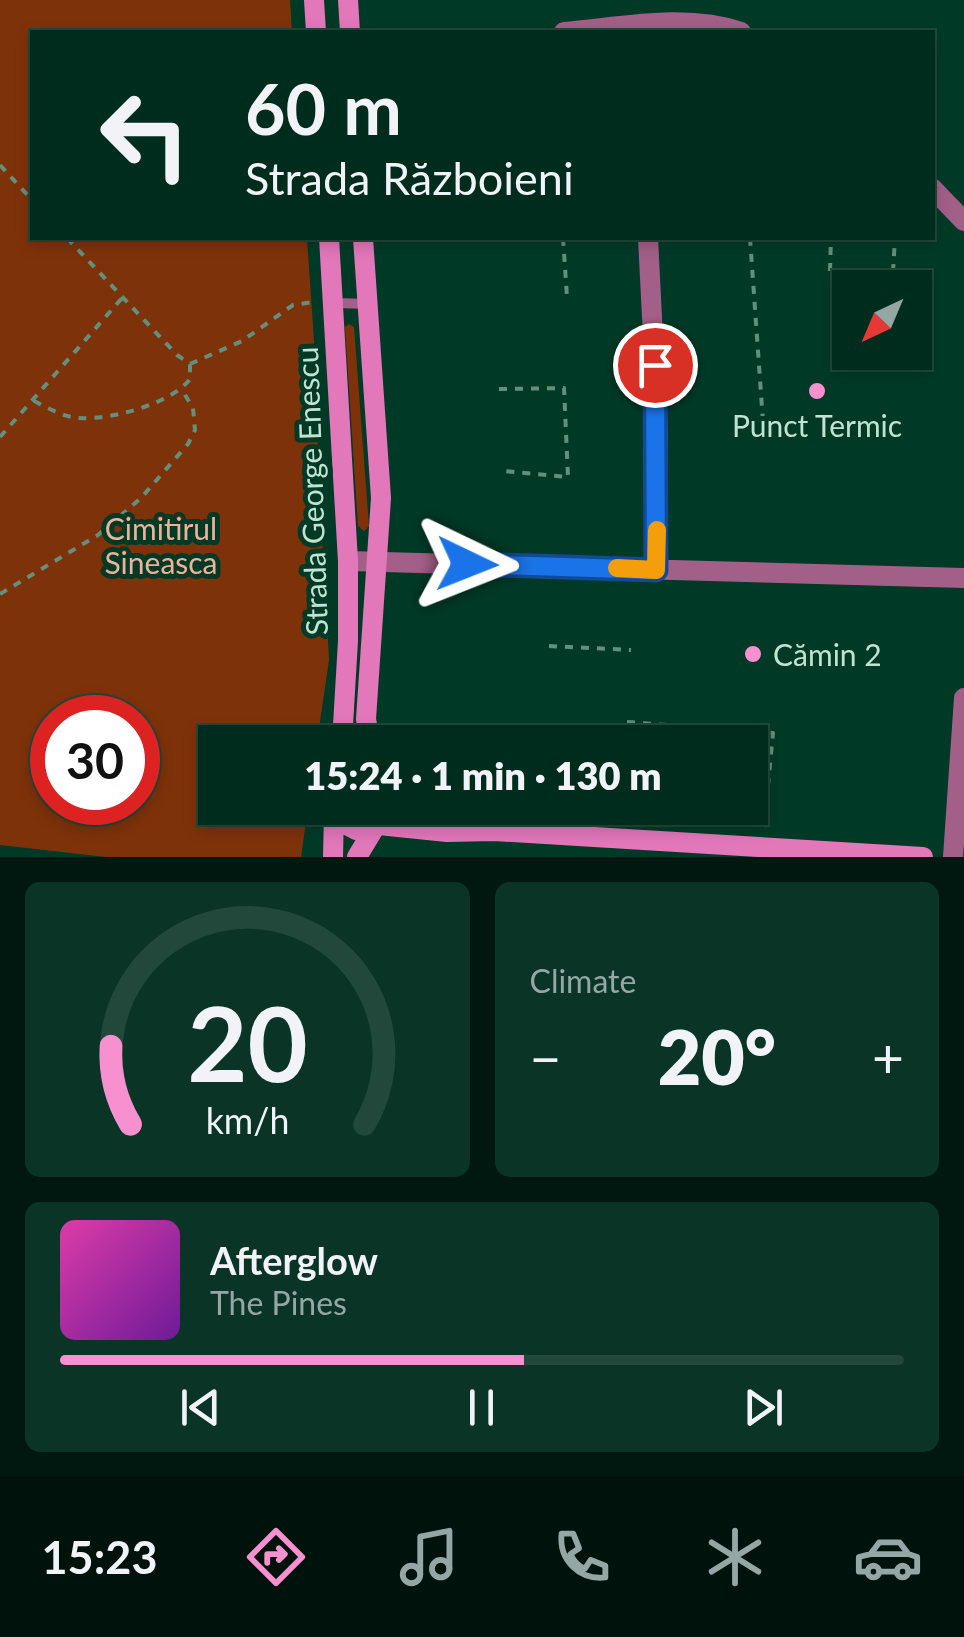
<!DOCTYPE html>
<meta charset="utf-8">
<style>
:root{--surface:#002c1d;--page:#0a3426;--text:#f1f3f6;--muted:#95a7a4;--line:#22483b;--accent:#f690cf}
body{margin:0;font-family:Lato,sans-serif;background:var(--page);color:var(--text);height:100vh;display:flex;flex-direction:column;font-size:38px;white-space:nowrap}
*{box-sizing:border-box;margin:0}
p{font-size:32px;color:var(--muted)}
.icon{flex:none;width:55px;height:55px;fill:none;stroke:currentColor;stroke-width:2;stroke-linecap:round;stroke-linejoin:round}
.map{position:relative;height:857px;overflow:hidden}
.details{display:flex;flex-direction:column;gap:25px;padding:25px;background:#001810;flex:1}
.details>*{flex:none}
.hud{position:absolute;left:30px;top:30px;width:905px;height:210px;border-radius:0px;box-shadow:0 5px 15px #0003,0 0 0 2px var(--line);background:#002c1d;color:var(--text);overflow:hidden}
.needle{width:65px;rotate:224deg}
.fabs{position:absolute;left:832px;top:270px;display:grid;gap:20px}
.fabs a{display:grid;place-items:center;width:100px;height:100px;border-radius:0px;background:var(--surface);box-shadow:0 5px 15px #0003,0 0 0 2px var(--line);font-size:50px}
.speed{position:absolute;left:30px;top:695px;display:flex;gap:20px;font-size:50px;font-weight:700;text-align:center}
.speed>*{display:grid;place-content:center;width:130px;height:130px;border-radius:50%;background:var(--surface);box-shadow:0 5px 15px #0003,0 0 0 2px var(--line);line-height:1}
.speed .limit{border:15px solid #d22;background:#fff;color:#111}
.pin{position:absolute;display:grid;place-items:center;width:85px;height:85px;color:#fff;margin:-42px;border:5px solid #fff;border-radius:50%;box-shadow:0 2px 10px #0007}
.me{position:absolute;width:110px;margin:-55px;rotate:92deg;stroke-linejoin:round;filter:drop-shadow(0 0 8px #0008)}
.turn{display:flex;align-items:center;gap:35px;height:210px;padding:0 50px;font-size:45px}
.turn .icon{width:130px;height:130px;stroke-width:2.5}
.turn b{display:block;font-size:70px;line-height:85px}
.big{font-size:75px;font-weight:800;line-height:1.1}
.details .widget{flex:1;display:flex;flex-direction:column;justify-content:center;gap:15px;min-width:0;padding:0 35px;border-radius:15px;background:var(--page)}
.details .dial{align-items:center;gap:0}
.dial svg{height:260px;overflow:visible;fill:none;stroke:var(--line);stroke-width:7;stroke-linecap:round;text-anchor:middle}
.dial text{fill:var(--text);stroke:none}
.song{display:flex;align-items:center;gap:30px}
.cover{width:120px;height:120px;border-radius:15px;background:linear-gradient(135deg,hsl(320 70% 55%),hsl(280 70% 35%))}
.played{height:10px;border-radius:5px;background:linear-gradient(90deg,var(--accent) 55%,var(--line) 55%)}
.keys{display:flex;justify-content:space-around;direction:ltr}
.heat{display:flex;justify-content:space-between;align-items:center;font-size:55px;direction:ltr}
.details .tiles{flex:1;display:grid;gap:25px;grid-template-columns:1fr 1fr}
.widget:last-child{grid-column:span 2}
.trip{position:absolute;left:198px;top:725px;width:570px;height:100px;border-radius:0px;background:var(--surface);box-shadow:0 5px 15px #0003,0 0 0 2px var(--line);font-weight:800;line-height:100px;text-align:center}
.tab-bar{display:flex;height:160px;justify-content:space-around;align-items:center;background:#00120c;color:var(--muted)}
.tab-bar .icon{width:70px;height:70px}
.tab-bar .selected{color:var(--accent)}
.tab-bar b{font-size:45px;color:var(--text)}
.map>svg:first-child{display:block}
</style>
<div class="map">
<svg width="964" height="857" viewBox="0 0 964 857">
<rect width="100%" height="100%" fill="#003a27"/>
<path fill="#7e320a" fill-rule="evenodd" d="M0 0H290L292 32H32V238H307L317 385 318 461 329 660 317 742H215V808H308L301 857H106L0 845ZM52 718H138V802H52Z
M349 324 354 327 369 526 364 531 358 526 345 327Z"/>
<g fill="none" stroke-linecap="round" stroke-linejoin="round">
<path stroke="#63907e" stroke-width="4" stroke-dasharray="8 8" stroke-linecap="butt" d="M0 165 32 200
M67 238 177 355 190 364
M563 238 567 297
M750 238 764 436
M830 271 831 238
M892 288 895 238
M190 364 242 341 293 305 313 302
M499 389 564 388 568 477 504 471
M34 401C48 408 63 417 79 418 111 420 171 404 190 379V364
M0 437 123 297
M0 594 98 535 141 498 188 444 195 430 193 408 182 390
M549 646 631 650
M627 722 773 733 764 827
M695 742 696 728
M688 822 689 808"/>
<path stroke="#a25f88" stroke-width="10" d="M334 303 368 304"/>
<path stroke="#a25f88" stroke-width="20" d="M564 32C622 27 686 13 741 32
M932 188 964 221
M648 238 658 436 657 569
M348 561 964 578
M953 857 964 698"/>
<path stroke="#e277ba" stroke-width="20" d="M314 0 316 32
M348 0 350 32
M329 238 348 561V641L342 742
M363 238 381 498 366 719 370 742
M333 808 339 821 356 830 379 825 388 808
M434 808 488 828
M379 825 447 832 494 831 923 857
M333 857 334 812
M357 857 375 827"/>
</g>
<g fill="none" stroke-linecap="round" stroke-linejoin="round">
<g stroke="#114b97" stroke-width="25">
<path id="route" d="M467 564 656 570 655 365"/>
</g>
<use href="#route" stroke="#1a73e8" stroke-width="18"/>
<path stroke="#f59e0b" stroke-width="18" d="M617 568 656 570 657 530"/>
</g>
<g fill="#f690cf" stroke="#003a27" stroke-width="4">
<circle cx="817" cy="391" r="10"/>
<circle cx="753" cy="654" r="10"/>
</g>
<g text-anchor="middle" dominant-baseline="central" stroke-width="10" stroke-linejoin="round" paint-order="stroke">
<g font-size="30" fill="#c2e3d2" stroke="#003a27">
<text x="817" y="425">Punct Termic</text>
<text x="773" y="654" text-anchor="start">Cămin 2</text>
</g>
<g font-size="30" fill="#c2e3d2" stroke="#003a27">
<text transform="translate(311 491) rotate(-92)">Strada George Enescu</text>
</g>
<g font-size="30" fill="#eeb299" stroke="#003a27">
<text x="161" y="528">Cimitirul<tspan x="161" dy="34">Sineasca</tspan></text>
</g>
</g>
</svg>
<div class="fabs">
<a><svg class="needle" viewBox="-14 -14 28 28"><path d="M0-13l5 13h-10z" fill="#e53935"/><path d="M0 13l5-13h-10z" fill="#95a7a4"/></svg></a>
</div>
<div class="speed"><div class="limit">30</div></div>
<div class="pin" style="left:655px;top:365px;background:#d93025"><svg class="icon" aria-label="arrive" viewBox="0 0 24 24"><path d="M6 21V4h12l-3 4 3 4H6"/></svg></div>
<svg class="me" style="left:467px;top:564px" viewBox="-20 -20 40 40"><path d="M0-17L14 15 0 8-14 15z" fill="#1a73e8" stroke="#fff" stroke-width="4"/></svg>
<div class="trip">15:24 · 1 min · 130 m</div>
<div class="hud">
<div class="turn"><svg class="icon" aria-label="left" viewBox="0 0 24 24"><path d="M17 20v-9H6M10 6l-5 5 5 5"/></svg><div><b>60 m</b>Strada Războieni</div></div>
</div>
</div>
<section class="details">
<div class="tiles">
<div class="widget dial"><svg viewBox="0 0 100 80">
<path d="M14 69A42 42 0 1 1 86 69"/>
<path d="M14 69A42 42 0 0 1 8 45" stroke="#f690cf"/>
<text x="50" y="56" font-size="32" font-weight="700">20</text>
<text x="50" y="72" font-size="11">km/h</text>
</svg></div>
<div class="widget"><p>Climate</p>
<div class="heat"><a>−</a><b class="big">20°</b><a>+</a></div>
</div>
<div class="widget">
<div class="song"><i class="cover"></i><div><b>Afterglow</b><p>The Pines</p></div></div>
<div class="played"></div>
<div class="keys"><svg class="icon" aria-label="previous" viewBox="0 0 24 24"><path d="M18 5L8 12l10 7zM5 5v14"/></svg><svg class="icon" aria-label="pause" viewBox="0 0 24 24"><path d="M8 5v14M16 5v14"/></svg><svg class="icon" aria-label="next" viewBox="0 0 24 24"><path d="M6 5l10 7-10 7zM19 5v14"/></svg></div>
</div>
</div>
</section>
<nav class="tab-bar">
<b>15:23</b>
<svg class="icon selected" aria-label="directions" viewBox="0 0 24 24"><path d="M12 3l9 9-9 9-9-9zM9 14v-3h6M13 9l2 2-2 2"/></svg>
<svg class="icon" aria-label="music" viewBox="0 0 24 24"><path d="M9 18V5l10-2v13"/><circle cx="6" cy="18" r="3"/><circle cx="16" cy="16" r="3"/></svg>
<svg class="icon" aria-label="phone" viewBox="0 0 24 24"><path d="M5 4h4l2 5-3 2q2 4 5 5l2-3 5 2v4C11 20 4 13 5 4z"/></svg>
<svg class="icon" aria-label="climate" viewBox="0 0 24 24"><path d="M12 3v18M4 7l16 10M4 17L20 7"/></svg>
<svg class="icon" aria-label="car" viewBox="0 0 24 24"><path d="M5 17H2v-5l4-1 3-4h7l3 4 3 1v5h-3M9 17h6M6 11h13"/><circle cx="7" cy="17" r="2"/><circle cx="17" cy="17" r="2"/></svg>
</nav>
